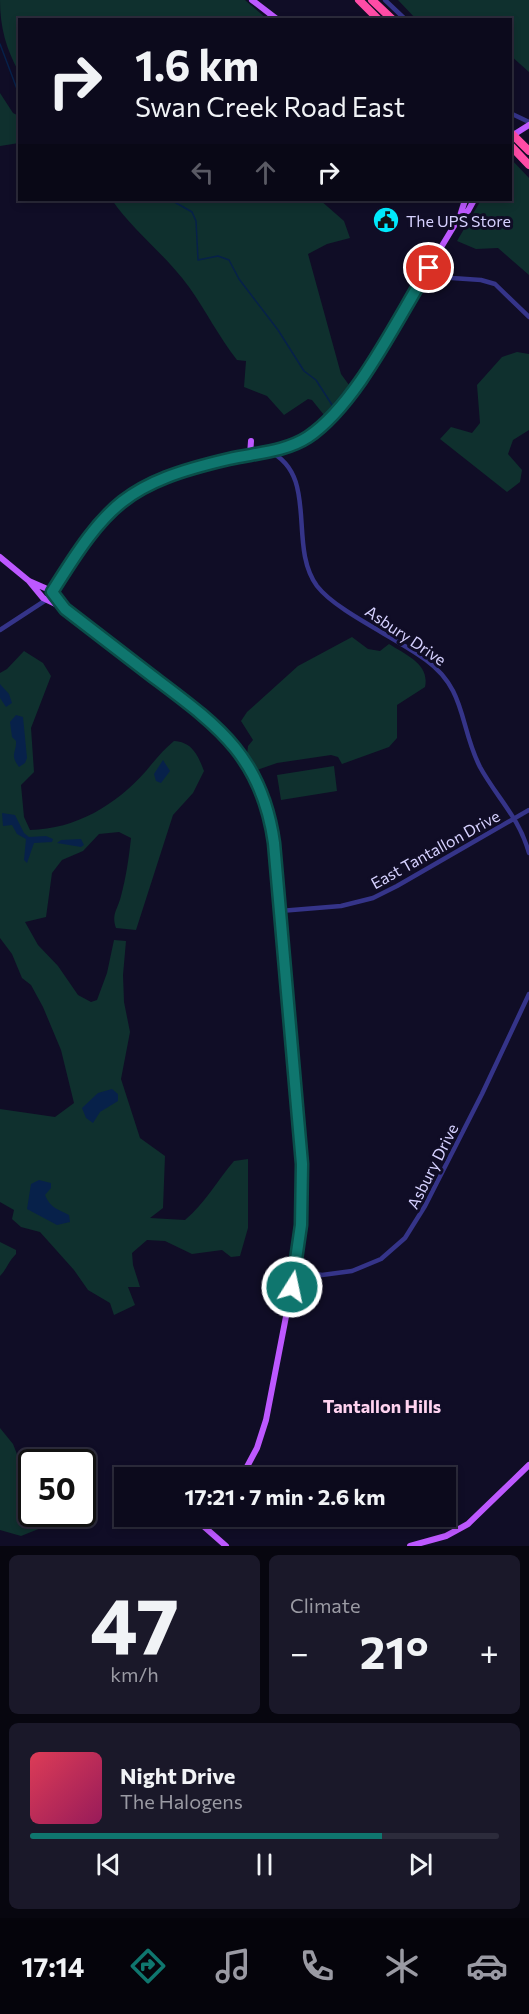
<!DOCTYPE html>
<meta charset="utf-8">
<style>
:root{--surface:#0c0a1c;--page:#1a1829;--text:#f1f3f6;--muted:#9a9aa3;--line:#2c2b3b;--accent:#0f766e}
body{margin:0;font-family:Commissioner,sans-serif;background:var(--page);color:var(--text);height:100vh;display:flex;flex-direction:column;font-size:22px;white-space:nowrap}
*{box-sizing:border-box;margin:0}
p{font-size:20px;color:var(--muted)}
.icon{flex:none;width:33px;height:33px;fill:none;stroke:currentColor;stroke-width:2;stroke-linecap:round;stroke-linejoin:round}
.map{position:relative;height:1546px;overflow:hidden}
.drawer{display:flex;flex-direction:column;gap:9px;padding:9px;background:#07060f;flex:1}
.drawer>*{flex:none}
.top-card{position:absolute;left:18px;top:18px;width:494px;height:183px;border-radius:0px;box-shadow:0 3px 9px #0003,0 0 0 2px var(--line);background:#0c0a1c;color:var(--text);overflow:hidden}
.speed{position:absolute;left:18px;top:1449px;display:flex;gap:12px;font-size:30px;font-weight:700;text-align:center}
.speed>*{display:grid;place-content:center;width:78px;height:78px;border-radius:50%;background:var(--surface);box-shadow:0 3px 9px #0003,0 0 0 2px var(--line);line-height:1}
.speed .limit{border:3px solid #111;border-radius:9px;background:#fff;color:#111}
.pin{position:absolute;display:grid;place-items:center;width:51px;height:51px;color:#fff;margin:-26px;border:3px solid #fff;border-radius:50%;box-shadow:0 2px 6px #0007}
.me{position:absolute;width:66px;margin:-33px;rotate:10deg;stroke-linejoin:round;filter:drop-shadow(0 0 4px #0008)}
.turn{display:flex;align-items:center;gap:21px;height:126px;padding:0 18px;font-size:27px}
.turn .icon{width:78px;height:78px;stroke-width:2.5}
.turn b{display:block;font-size:42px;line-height:51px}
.lanes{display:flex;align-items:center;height:57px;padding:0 18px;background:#0003;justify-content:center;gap:30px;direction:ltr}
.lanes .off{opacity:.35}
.big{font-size:45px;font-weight:700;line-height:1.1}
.drawer .card{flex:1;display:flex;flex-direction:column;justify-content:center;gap:9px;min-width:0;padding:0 21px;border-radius:9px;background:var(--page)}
.drawer .dial{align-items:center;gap:0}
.dial b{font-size:78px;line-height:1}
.song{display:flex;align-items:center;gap:18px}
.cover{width:72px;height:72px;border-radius:9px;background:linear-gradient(135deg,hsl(350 70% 55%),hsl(330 70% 35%))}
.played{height:6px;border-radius:3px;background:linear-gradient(90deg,var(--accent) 75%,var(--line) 75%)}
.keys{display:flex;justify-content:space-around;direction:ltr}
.heat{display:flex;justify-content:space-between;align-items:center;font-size:33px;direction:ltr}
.drawer .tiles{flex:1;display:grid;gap:9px;grid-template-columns:1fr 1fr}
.card:last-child{grid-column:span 2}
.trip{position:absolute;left:114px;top:1467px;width:342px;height:60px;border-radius:0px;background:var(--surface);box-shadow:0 3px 9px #0003,0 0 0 2px var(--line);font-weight:700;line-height:60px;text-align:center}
.tab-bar{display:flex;height:96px;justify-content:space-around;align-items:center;background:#05040b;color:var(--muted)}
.tab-bar .icon{width:42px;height:42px}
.tab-bar .on{color:var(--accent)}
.tab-bar b{font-size:27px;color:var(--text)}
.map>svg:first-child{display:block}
</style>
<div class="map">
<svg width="529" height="1546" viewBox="0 0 529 1546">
<rect width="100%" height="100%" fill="#100d26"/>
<path fill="#0f302e" d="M0 0H245L267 19 20 20 19 72C6 49 0 27 0 0Z
M398 0H529V72L510 55V20L416 19Z
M0 93 13 113 19 116V143L0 146Z
M510 158 529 178V275L498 248 476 249 457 241 481 200H510Z
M112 200H320L344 221 350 238 327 244 308 254 341 374 349 385 324 415 312 400 308 399 284 415 267 396 244 387 246 361 237 360C219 337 206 311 189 287 166 255 134 232 112 200Z
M517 352 529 354V430L513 440 508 454 522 470 520 482 507 492 440 439 451 427 472 433 480 423 477 385 502 357Z
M352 637 368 649 380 651 389 644C406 655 430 664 425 687L397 705V738L389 747 342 764 338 757 331 755 277 763 257 770 247 755 248 746 253 740 241 721 247 712 298 666Z
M24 651 43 663 51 676 31 728 34 772 21 785 24 817 30 830C76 829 116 805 146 771 155 760 163 750 174 741 192 742 198 755 204 771L193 793 173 815 136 930 116 928C111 914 118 909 121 896 126 878 129 857 131 838L119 832 99 834 83 851 62 860 52 873 46 917 25 922 38 945 58 966 78 995 91 1002 97 1000 107 973 114 940 126 941 123 975 124 1002 130 1032 121 1079 140 1138 165 1156 163 1208 150 1218 185 1220C205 1203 217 1181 234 1161L248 1159V1228L240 1256 231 1257 222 1250 192 1254 165 1241 147 1240 132 1253 133 1265 140 1287H128L135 1305 114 1315 110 1303 88 1290 74 1270 40 1232 21 1227 12 1219 14 1210 0 1202V1109L55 1117 74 1103 61 1050 43 1007 31 985 22 978 12 954 0 938V673L7 669Z
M334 766 337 791 281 800 277 775Z
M0 1242 16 1250V1254C8 1262 7 1269 0 1276Z
M0 1428 13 1444 22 1467 31 1479 32 1514H56V1522L21 1536 0 1530Z"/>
<path fill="#07214a" d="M0 684 9 694 12 703 6 707 0 698Z
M16 715 23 717 27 758 25 763 19 767C9 754 17 752 16 741L12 737 10 722Z
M163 760 170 771 161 783 156 781 154 774Z
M2 813 15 815 24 833 29 837 46 836 53 839 52 842 34 843 27 863 24 860 26 839 17 834 12 825 3 826Z
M81 839 84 845 81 847 57 843 61 840Z
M112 1089 118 1094V1101L100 1112 93 1123 86 1118 82 1108 98 1093Z
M39 1180 51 1183V1188L45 1195C50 1208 58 1209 69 1215L70 1222 57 1225 27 1209 31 1184Z"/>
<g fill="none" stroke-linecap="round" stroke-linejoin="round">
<path stroke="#07214a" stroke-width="1.5" d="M0 44 20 97
M171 200 192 212 196 221 198 260 218 256 229 260 239 279 278 330 304 371 316 380 334 408"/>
<path stroke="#353489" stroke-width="4.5" d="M385 0 406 20
M510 113 529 122
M429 268 452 278 481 280 495 284 529 317
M269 451C320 476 287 545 317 586 337 612 397 638 426 660 467 690 459 726 480 767 497 798 519 817 529 853
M0 630 46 600
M280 911 341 906 373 898 397 886 529 810
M295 1270 322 1275 352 1271 381 1259 405 1238 425 1206 482 1094 529 994"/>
<path stroke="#bd58ff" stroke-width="6" d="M252 0 278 20
M510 137 529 125
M460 216 468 211 474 200
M250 455 251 441
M0 557 29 581 45 588
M29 581 43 598 64 608
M52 592 60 577 103 519 138 488 196 467 290 446 329 421 351 395 408 302 460 216 465 200
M52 594 65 608 223 732 254 777 272 825 303 1191 295 1270 266 1420 257 1448 241 1478
M209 1516 201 1524 226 1546
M410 1546 446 1536 468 1524 529 1465"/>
<path stroke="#ff4ca6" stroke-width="8" d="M359 0 379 20
M372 0 393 20
M510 132 529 151
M510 145 529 165"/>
</g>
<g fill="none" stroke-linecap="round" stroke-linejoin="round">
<g stroke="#0a4d48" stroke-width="15">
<path id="route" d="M292 1287 301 1225 302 1164 274 843C262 756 217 725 152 676 123 654 94 631 65 609L52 592C107 504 126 483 229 459 255 453 285 452 308 437 357 404 397 319 429 268"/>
</g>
<use href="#route" stroke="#0f766e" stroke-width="10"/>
</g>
<defs>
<g id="civic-disc" transform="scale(1.35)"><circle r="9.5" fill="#00e9fc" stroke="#100d26"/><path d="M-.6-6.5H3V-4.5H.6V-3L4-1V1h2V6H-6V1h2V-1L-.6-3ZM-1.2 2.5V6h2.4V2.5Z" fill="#111"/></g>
</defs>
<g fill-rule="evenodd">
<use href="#civic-disc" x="386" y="220"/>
</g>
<g text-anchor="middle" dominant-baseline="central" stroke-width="6" stroke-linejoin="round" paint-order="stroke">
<g font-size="16" fill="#d6d1ff" stroke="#100d26" text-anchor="start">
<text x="406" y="220">The UPS Store</text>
</g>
<g font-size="16" fill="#d6d1ff" stroke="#100d26">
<text transform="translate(406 635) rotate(34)">Asbury Drive</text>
<text transform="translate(435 849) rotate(-29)">East Tantallon Drive</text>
<text transform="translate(432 1166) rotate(-63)">Asbury Drive</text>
</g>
<g font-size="18" font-weight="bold" fill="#ffd3f0" stroke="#100d26">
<text x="382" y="1406">Tantallon Hills</text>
</g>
</g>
</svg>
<div class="speed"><div class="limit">50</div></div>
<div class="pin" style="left:429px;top:268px;background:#d93025"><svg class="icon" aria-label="arrive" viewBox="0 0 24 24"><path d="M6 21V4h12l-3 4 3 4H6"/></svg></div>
<svg class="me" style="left:292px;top:1287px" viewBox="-20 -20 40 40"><circle r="17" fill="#0f766e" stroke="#fff" stroke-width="3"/><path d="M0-11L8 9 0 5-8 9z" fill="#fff"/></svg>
<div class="trip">17:21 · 7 min · 2.6 km</div>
<div class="top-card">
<div class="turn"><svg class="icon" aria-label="right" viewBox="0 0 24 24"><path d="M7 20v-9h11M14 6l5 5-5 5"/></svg><div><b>1.6 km</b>Swan Creek Road East</div></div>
<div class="lanes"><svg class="icon off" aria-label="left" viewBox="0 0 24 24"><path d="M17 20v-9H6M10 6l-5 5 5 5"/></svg><svg class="icon off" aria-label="ahead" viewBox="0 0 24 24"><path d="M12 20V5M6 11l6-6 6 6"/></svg><svg class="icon" aria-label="right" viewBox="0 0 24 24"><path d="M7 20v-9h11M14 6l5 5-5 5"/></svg></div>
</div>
</div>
<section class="drawer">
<div class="tiles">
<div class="card dial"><b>47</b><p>km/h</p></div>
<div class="card"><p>Climate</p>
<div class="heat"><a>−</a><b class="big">21°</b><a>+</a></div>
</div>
<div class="card">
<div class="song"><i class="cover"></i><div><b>Night Drive</b><p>The Halogens</p></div></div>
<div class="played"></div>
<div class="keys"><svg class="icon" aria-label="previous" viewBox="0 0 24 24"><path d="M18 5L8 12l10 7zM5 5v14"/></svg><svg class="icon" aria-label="pause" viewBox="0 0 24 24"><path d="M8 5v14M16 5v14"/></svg><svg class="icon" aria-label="next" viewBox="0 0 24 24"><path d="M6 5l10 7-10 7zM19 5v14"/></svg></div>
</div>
</div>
</section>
<nav class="tab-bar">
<b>17:14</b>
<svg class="icon on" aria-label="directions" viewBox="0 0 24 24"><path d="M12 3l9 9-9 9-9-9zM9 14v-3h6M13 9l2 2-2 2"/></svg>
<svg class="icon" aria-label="music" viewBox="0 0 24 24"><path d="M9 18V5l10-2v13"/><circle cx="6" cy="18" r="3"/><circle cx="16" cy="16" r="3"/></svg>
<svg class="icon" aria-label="phone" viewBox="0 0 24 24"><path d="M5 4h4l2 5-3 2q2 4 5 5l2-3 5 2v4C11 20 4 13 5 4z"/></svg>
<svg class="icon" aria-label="climate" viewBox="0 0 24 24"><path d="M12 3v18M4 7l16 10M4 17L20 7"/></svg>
<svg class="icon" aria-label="car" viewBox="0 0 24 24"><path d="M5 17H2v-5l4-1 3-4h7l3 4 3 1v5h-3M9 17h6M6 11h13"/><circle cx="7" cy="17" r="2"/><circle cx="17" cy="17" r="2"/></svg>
</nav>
